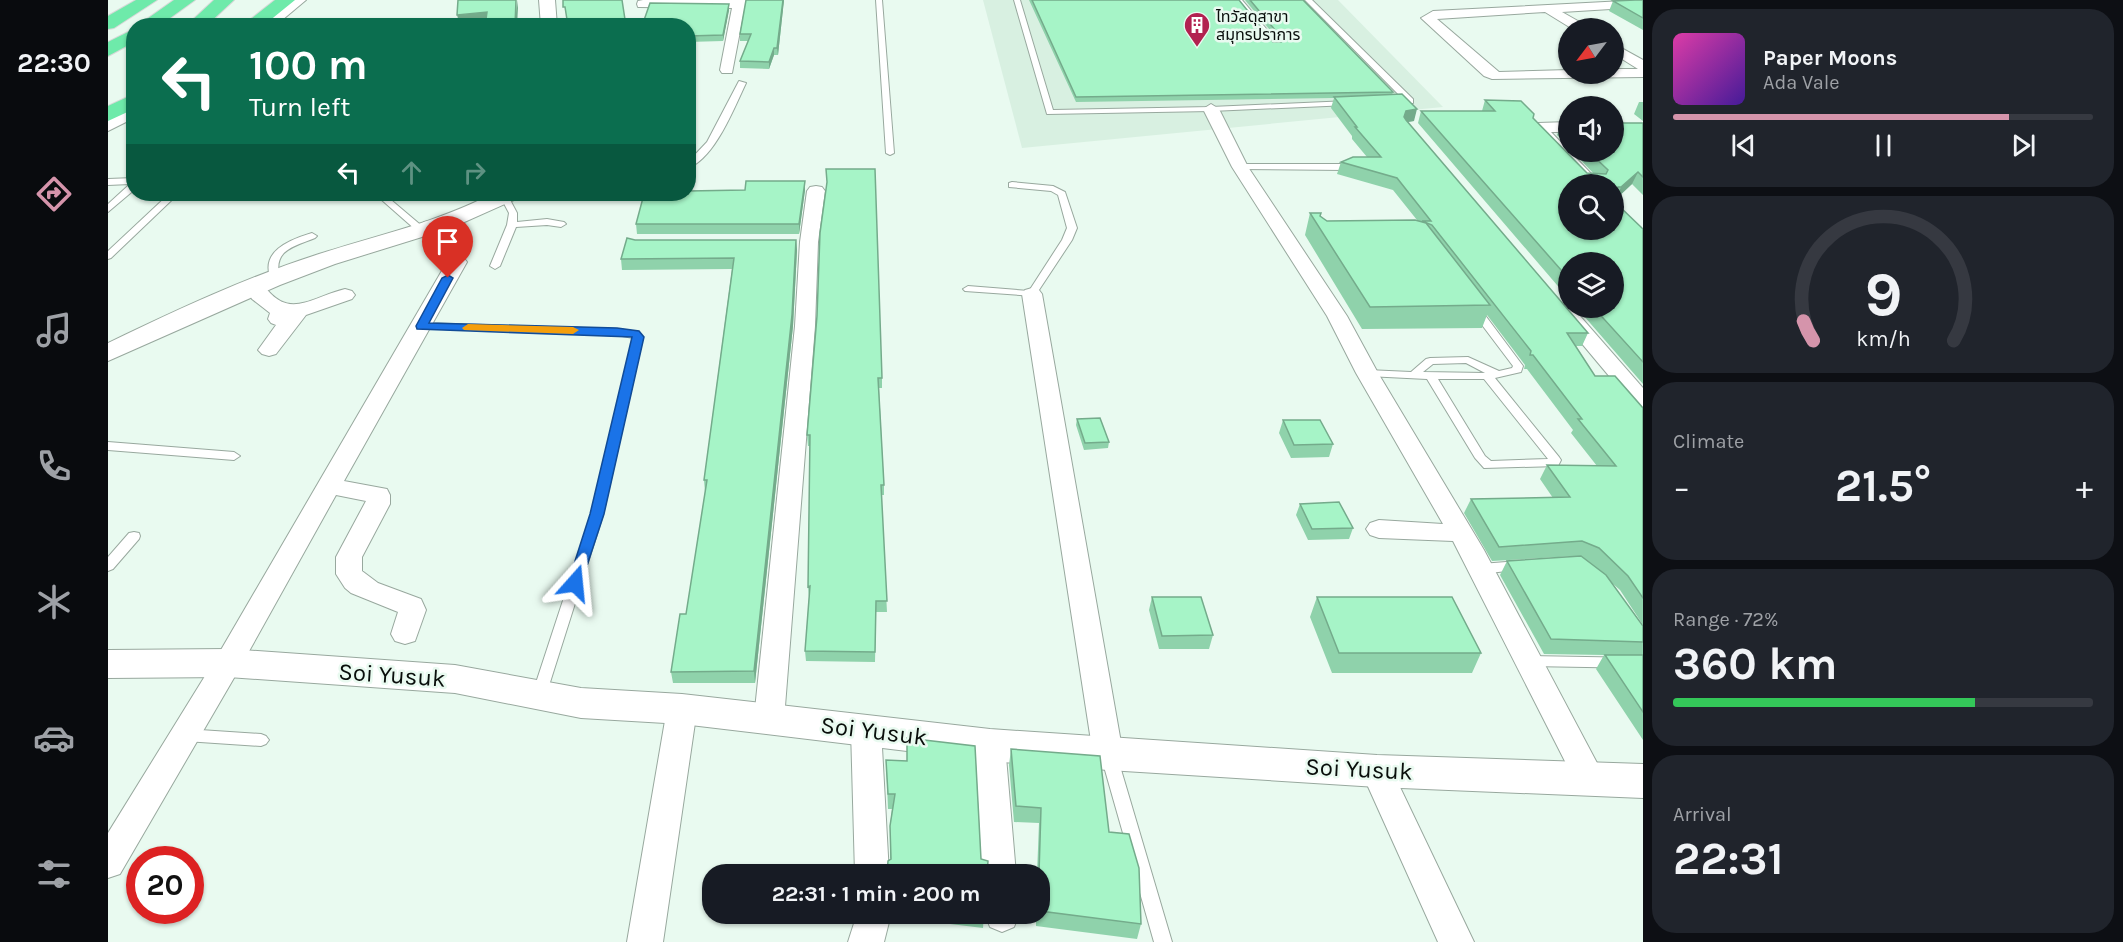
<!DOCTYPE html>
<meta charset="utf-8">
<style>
:root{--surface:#171b24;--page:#20242c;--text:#f1f3f6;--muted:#9ea1a6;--line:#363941;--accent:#d594ab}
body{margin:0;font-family:Karla,"Noto Sans Thai",sans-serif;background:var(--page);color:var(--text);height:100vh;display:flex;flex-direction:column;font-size:22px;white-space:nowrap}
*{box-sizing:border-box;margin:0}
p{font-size:20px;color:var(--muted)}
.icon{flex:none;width:33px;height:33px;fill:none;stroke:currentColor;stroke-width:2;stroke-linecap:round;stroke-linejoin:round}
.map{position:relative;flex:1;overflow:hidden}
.sheet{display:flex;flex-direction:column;gap:9px;padding:9px;background:#0d0f14;width:480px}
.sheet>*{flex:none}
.banner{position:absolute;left:18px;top:18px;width:570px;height:183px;border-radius:24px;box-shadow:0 2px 4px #0004;background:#0b6e4f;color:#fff;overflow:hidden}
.needle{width:39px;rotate:238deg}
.fabs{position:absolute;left:1450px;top:18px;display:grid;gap:12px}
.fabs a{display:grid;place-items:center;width:66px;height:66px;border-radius:50%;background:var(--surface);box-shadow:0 2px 4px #0004;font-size:30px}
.speed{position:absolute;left:18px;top:846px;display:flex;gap:12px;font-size:30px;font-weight:700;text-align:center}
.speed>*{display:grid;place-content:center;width:78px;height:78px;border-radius:50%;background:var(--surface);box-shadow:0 2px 4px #0004;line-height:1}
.speed .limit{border:9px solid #d22;background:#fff;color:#111}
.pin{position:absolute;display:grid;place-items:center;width:51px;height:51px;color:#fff;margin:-62px -26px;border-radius:50% 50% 50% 0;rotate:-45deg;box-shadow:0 0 6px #0007}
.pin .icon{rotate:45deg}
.me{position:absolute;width:66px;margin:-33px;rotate:18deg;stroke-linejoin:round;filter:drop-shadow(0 0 4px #0008)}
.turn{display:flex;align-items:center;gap:21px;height:126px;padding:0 24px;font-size:27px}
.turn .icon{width:78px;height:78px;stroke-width:2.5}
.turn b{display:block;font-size:42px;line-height:51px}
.lanes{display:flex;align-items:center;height:57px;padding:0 24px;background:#0003;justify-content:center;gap:30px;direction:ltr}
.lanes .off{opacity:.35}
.big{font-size:45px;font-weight:700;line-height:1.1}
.sheet .card{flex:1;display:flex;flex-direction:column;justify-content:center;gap:9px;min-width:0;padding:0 21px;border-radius:24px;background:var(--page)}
.sheet .dial{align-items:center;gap:0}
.dial svg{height:156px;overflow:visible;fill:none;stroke:var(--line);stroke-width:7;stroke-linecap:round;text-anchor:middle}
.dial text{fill:var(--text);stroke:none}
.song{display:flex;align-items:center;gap:18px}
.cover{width:72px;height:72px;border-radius:9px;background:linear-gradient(135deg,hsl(320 70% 55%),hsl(260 70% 35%))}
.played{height:6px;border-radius:3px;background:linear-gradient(90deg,var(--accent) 80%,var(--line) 80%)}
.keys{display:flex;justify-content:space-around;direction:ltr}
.heat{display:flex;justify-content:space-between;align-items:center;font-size:33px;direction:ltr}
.charge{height:9px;border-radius:4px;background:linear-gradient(90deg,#34c759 72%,var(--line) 0)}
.trip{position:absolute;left:594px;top:864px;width:348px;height:60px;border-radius:24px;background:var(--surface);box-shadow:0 2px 4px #0004;font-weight:700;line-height:60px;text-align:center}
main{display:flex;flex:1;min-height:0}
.tabs{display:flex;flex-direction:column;width:108px;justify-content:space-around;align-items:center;background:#090b0e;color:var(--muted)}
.tabs .icon{width:42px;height:42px}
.tabs .on{color:var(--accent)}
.tabs b{font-size:27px;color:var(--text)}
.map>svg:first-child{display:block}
</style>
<main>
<nav class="tabs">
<b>22:30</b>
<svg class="icon on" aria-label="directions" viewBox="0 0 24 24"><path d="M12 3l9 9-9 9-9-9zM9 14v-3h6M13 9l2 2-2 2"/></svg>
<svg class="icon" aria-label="music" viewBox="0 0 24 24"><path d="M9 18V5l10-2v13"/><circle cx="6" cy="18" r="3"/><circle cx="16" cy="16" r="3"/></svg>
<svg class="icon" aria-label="phone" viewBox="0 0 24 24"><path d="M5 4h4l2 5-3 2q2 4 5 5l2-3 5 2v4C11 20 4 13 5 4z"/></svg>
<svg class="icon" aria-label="climate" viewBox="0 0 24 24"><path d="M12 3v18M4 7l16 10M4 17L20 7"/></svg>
<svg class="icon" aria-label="car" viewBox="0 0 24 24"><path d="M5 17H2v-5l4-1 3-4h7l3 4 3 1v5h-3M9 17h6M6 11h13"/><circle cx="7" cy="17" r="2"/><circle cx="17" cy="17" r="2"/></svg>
<svg class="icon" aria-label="filters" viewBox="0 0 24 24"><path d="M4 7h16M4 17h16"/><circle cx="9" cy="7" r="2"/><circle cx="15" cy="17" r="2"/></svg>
</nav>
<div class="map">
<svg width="1535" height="942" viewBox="0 0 1535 942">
<rect width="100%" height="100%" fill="#e9faf0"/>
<path fill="#d8f0e1" d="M875 0H1230L1335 107 914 148Z"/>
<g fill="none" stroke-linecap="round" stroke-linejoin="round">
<g stroke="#98a89e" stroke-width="2">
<path id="service" d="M768 0H774L786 153 782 155 778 153Z
M906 0H912L945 110 1103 107 1241 101 1245 103 1241 105 1103 111 939 114Z
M1128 0H1134L1170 43V45H1166Z
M1197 0H1204L1305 99V103H1283V99H1295Z
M631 81 638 83C626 108 607 158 580 168V162L599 142Z
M1132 164H1237L1241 167 1237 170 1129 169V165Z
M26 178V190L0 212V204L22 184 0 185V179Z
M904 182 945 186 957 192 969 228 964 240 927 296 857 291 855 289 860 286 921 291 954 240 959 228 950 195 943 191 901 187V183Z
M61 194H70L3 258 0 259V251Z
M267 194H276L315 227V231H309Z
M393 194 400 196 409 213V222L439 219 456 222 458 224 453 227 439 225 408 227 392 266 387 269 382 266 399 225 401 213 392 196Z
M204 233 209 236 207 238C185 247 164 250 172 279L167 282 164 281C150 252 181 240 204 233Z
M1367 306 1371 307 1415 366 1413 372 1387 378 1451 457 1453 460 1450 466 1376 468 1367 458 1319 379 1259 376 1254 373 1259 370 1303 372 1318 359 1322 358 1360 357 1391 371 1404 368 1405 366 1362 309ZM1358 363 1377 373 1315 372 1325 364ZM1330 379H1376L1440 459 1383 461 1377 456Z
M313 323 509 329 531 332 535 337 495 515 438 695 436 699 431 701 426 699 424 695 483 515 525 338 509 335 309 328 308 326 309 324Z
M0 442 126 452 132 456 126 460 0 450Z
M26 532 31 533 32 536 31 539 5 569 0 571V557L21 533Z
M1411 561 1416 563 1418 566 1416 569 1373 574 1368 572 1366 569 1368 566 1373 564Z
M1421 656 1535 658V668L1421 666 1416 665 1414 661 1416 657Z
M77 729 153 734 158 736 161 740 158 744 153 746 77 741 72 739 69 735 72 731Z
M1001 750 1006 752 1009 756 1064 942H1046L993 756 996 752Z"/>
</g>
<g stroke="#98a89e" stroke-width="2">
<path id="minor" d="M184 0H198L167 26H152Z
M535 0H638L624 73H614L612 70 624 8 530 7 529 4 530 1Z
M1535 0V7L1454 12 1477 25 1478 28H1463L1437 12 1329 19 1391 72 1461 70V74H1506V69H1530L1506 54V44L1535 60V77L1384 79 1376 76 1313 18 1325 11Z
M1103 104 1111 109 1140 167 1239 316 1270 373 1376 550 1497 778 1492 787 1481 791 1470 787 1345 541 1271 538 1262 535 1258 529 1262 523 1271 520 1335 524 1248 373 1219 316 1124 167 1095 109Z
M26 107V118L0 131V119Z
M1461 122V132H1443L1493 184H1476L1422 128 1430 123Z
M708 186 714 187 717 191 710 242 707 326 676 719 672 727 661 731 650 727 646 719 687 326 692 242 699 191 702 187Z
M322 221 328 222 359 262 236 481 279 489 282 495V504L254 557V571L270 583 313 599 318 610 307 641 297 644 287 641 283 634 290 612 243 593 237 588 228 574V557L258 501 228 495 130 671 12 874 0 878V833L110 655 339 262 313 226 316 222Z
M147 281 154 283C180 321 201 298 237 289L244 291 247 295 244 299 198 315 168 354 161 356 154 354 150 350 168 325 163 323 160 319 162 313 144 299 137 287 140 283Z
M924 288 931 290 934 294 1015 754 1011 763 1000 767 989 763 985 754 914 294 917 290Z
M1457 305 1465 308 1535 388V409L1527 407 1450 315 1447 311 1450 307Z
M574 697 584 701 589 709 555 942H519L559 709 564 701Z
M758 717 769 720 773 729 781 874H747L743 729 747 720Z
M882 732 893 736 897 745 908 874H874L867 745 871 736Z
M1269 758 1280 762 1366 942H1330L1253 771 1258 762Z
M749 914H783L776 942H740Z
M877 914H911L906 927 894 932 882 927Z"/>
</g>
<g stroke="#98a89e" stroke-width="2">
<path id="tertiary" d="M431 0H447L449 26H433Z
M384 194H411L408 199 343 228 227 264 172 285 0 361V343C69 310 139 277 211 254 270 235 330 222 384 194Z
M120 649 347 665 473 688 574 694 882 729 1269 755 1535 764V798L1269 787 1000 770 882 761 574 724 473 718 347 693 120 677 0 678V650Z"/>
</g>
<g stroke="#d8d8d8" stroke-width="2">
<path id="motorway" d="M28 0H49L6 28 0 29V16Z
M66 0H87L51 26H29Z
M106 0H126L98 26H78Z
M167 0H187L155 26H134Z
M26 29V42L0 56V42Z
M26 94V109L0 121V106Z"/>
</g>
<use href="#service" fill="#fff" fill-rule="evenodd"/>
<use href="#minor" fill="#fff" fill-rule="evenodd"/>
<use href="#tertiary" fill="#fff" fill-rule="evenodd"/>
<use href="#motorway" fill="#6eeaaa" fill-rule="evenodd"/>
</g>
<path fill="#8fd2ab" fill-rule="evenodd" d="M676 0 670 55H666L661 69 632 68V61L640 41H632V34Z
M921 0H1131L1165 42H1172L1137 0H1195L1285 92 1284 95 1306 121 1299 122 1480 333 1474 346H1468L1487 376 1535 408V625L1512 590 1504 583 1535 626V740L1488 669 1496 655 1436 654 1392 575 1399 561 1468 556 1384 561 1356 513 1363 499 1445 498 1432 479 1439 465 1489 466 1463 433 1465 430 1419 369H1416L1417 365 1379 315 1374 328 1254 329 1197 235 1202 213H1213L1212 217 1219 221 1309 220 1285 190 1229 174 1233 162 1259 157 1244 139V136L1223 108 1226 98 968 102Z
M1535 0V30L1501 11 1505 1Z
M621 10 615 41 580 42V26Z
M1377 100 1425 118 1479 173 1486 174 1465 152H1506L1511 123H1535V195L1524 184 1508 199H1506L1510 205 1535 229V384L1469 308H1506L1461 262V299L1310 123 1313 111H1374ZM1506 184V230H1461Z
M1531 102H1535V121L1526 114Z
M1454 123 1461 124V147L1449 135Z
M637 190H697L691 234H529L528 224Z
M527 240H688L689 250 685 326 647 683H565L563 672 578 614 597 492 596 480 624 269 514 270 513 259Z
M709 316 774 378V388H771L776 485V495H773L779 612H768L767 662 698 661 697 651 701 597 700 587 702 446H700L699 435Z
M969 419 1001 442 1000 448 976 450 968 425Z
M1175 420 1225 444 1221 457 1183 458 1171 433Z
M1192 504 1245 528 1241 539 1200 540 1188 515Z
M1044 597 1105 635 1101 649H1051L1041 610Z
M1209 597 1373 653 1364 673H1224L1202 617Z
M867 746 782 859V826L784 809H780L778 760 799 761Z
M903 749 1001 832 1033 924 1029 939 928 926V914H932V874H929L931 823 906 822 901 765Z
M785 914H876L875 928 785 917Z"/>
<path fill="#74ab8b" d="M409 0 410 8 409 26H407Z
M675 0H676L670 55 669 48Z
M621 4V10L615 41V35Z
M379 12 381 19 351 22 349 15Z
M666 48V55L661 69V62Z
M1309 109 1306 121 1294 123 1298 111Z
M1530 172 1524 184 1508 199 1513 187Z
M697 181V190L691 234V224Z
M688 240 689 250 685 326 647 683 646 671Z"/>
<path fill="#a6f4c7" stroke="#74ab8b" stroke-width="1.5" d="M350 0H408L407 26H377L379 12 349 15Z
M455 0H514L518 26H460L457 7H455Z
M638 0H675L669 48H666L661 62 632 61 643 34H632Z
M924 0H1131L1165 42H1173V37L1142 0H1195L1285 92 968 97Z
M1535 0V18L1505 1 1527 0Z
M542 3 621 4 615 35 580 36V26H534Z
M1294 94 1309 109 1298 111 1296 117 1298 120 1480 333H1459L1487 376H1507L1535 408V598L1520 576 1491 548 1474 541 1391 547 1363 499 1462 497 1439 465 1508 466 1470 419H1474L1425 355H1422L1423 351 1324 225 1314 221H1323L1289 178 1233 162 1245 157H1273L1247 127H1249L1226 97Z
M1377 100 1413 101 1426 114 1425 118 1479 173 1498 174 1500 170 1481 152H1506V119H1509L1511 123H1535V177L1530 172 1513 187H1510L1506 193V184H1461V230H1506V199L1510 205 1535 229V362L1486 308H1506V262H1461V279L1313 111H1387Z
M1454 123 1461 124V131Z
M718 169H767L774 378H770L776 485H773L779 601H768L767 652 697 651 702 586 700 587 702 435H699L709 316 712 233 719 182Z
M638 181H697L691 224H528L536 194H580V191L637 190Z
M1202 213H1213L1212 216 1219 221 1307 220 1318 223 1382 305 1262 307Z
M519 238 527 240H688L684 315 646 671 563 672 572 614H578L599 480H596L626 258 513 259Z
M992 418 1001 442 977 443 969 419Z
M1175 420H1212L1225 444 1186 445Z
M1231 502 1245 528 1204 529 1192 504Z
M1473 556 1498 575 1535 626V642L1443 639 1399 561Z
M1044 597H1093L1105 635 1054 636Z
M1209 597H1344L1373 653H1231Z
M1497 655H1535V712Z
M799 738 867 746 873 859 880 861 879 874H779L780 861 783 859 782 826 787 794H780L778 760 799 761Z
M903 749 992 756 1001 832 1021 834 1031 868 1033 924 932 911 931 874 933 808 908 806Z"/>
<path fill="#1a73e8" stroke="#114b97" stroke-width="1.5" d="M340 275 345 278 321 323 509 328 531 331 536 337 496 514 472 587H462L460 583 482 514 524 337 309 329 308 326 334 278Z"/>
<path fill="#f59e0b" d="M360 324 465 327 471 330 465 334 356 330 354 328Z"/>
<defs>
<g id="building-pin" transform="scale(1.35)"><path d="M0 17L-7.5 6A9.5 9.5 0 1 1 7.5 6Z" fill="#b22150" stroke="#e9faf0"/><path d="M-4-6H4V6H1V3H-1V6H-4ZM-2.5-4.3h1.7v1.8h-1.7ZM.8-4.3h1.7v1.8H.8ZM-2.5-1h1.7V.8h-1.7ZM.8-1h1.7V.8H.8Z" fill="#fff"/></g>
</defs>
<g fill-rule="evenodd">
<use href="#building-pin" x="1089" y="25"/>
</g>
<g text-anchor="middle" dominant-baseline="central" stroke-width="5" stroke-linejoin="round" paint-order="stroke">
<g font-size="16" fill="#090e0b" stroke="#e9faf0" text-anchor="start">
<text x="1108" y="16">ไทวัสดุสาขา<tspan x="1108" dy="18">สมุทรปราการ</tspan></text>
</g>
<g font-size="24" fill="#090e0b" stroke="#e9faf0">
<text transform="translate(284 675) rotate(4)">Soi Yusuk</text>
<text transform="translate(766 731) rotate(7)">Soi Yusuk</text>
<text transform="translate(1251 769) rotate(3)">Soi Yusuk</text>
</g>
</g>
</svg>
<div class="fabs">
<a><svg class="needle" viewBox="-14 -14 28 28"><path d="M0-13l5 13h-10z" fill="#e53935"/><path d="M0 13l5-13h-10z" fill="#9ea1a6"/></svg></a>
<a><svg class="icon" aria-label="sound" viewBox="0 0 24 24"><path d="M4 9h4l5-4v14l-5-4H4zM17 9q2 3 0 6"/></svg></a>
<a><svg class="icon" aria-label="search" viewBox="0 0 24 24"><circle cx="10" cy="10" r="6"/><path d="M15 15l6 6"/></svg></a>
<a><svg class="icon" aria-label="layers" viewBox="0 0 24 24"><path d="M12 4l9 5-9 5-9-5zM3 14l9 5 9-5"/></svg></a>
</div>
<div class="speed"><div class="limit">20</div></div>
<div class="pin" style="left:340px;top:278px;background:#d93025"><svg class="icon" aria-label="arrive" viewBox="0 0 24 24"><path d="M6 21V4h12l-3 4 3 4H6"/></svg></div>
<svg class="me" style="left:467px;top:583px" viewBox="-20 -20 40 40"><path d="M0-17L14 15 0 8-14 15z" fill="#1a73e8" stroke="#fff" stroke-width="4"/></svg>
<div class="trip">22:31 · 1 min · 200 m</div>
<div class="banner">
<div class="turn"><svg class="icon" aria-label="left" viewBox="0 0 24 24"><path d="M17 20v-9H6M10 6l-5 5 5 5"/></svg><div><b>100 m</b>Turn left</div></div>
<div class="lanes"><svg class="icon" aria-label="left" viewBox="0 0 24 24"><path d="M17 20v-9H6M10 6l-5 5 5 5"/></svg><svg class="icon off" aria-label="ahead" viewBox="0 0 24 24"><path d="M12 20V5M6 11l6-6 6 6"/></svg><svg class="icon off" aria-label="right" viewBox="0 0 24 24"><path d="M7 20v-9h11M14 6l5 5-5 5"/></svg></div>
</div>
</div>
<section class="sheet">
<div class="card">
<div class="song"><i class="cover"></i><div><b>Paper Moons</b><p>Ada Vale</p></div></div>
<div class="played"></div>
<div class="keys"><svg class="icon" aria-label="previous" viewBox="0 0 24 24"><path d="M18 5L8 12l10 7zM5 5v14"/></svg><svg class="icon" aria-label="pause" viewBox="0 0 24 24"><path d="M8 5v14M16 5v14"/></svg><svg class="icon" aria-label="next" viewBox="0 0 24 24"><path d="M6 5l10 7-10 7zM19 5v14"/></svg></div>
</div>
<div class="card dial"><svg viewBox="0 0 100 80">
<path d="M14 69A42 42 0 1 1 86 69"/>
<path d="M14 69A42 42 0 0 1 9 59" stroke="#d594ab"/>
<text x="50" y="56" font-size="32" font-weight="700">9</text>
<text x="50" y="72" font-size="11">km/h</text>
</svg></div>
<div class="card"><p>Climate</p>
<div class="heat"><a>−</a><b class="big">21.5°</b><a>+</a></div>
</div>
<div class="card"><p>Range · 72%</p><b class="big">360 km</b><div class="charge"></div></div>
<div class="card"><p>Arrival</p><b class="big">22:31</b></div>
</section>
</main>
